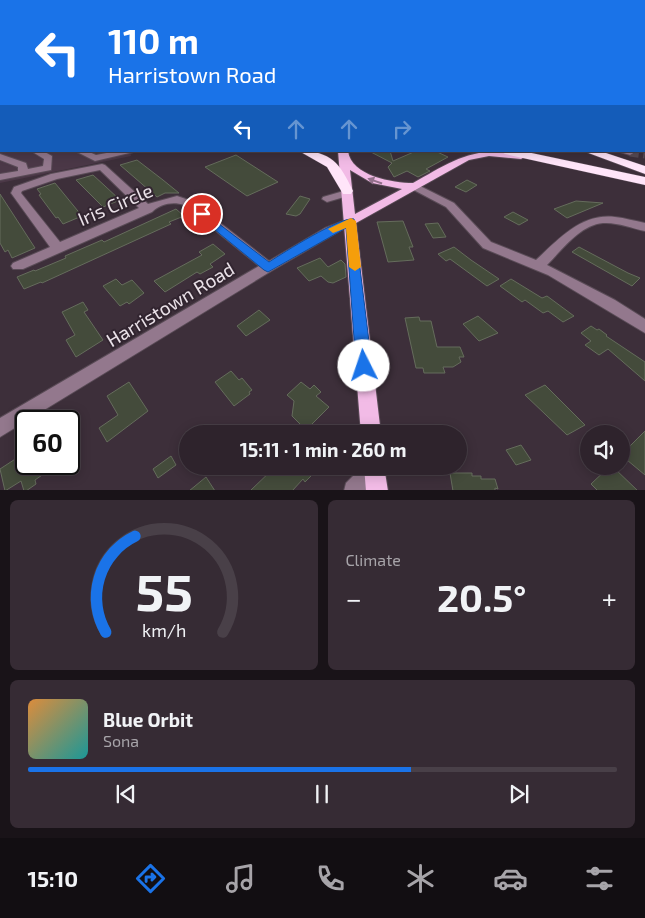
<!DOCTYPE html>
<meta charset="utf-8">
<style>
:root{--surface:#2e232c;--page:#362b34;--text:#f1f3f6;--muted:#a7a4a9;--line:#494048;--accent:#1a73e8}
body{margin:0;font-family:"Exo 2",sans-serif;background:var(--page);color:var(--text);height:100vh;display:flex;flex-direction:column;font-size:19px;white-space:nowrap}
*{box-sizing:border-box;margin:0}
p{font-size:16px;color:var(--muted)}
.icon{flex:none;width:28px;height:28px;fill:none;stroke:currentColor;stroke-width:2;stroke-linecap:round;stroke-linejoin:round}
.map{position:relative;height:490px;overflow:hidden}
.panel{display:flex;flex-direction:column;gap:10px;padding:10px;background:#191318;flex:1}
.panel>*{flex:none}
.banner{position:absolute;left:0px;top:0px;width:645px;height:152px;box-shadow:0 2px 12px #0003,0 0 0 1px var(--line);background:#1a73e8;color:#fff;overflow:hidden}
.fabs{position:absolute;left:580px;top:425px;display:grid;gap:10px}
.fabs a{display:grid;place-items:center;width:50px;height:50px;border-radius:50%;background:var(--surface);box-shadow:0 2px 12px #0003,0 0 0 1px var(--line);font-size:25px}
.speed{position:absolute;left:15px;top:410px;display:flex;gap:10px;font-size:25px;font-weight:700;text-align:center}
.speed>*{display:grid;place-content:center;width:65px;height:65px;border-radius:50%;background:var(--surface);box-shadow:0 2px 12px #0003,0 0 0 1px var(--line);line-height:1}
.speed .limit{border:2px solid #111;border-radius:8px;background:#fff;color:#111}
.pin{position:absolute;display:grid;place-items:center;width:42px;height:42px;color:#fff;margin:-21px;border:2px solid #fff;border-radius:50%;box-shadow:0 1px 5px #0007}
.me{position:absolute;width:55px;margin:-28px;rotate:356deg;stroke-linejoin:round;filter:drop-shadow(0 0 4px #0008)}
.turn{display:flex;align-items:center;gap:18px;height:105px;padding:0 25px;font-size:22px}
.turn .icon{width:65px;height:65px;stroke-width:2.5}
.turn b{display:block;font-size:35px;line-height:42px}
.lanes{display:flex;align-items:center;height:48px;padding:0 25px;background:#0003;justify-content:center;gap:25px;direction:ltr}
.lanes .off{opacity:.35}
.big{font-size:38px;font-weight:700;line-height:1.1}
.panel .widget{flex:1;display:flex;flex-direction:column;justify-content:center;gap:8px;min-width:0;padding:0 18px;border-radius:8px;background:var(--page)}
.panel .dial{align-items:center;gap:0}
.dial svg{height:130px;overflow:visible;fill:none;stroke:var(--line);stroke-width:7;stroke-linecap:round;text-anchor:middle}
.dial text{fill:var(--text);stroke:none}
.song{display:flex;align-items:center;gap:15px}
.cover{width:60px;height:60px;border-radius:8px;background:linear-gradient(135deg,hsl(30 70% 55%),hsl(180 70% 35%))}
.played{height:5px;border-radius:2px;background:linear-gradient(90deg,var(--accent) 65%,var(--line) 65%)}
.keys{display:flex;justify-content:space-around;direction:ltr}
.heat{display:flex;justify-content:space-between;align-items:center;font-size:28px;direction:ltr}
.panel .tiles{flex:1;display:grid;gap:10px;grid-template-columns:1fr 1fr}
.widget:last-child{grid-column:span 2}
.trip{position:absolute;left:179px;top:425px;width:288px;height:50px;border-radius:25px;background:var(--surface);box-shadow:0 2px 12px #0003,0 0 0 1px var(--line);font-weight:700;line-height:50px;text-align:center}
.tab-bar{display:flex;height:80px;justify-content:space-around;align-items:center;background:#120e12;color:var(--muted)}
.tab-bar .icon{width:35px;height:35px}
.tab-bar .active{color:var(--accent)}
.tab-bar b{font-size:22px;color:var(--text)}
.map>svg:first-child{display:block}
</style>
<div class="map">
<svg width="645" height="491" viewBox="0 0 645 491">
<rect width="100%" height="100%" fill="#3d2f3a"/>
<path fill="#4b3847" d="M0 69 1 151H130L131 156 0 183Z"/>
<path fill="#444b3b" stroke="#656c5c" d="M369 151H390L393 161 416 151H435L448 157 426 169 430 171 418 177 407 171 394 177 388 167 392 163Z
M236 155 278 182 247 196 205 167Z
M137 160 163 180 179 193H165L157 197 120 165Z
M93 175 105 186 120 200 103 207 76 180Z
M467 180 477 185 466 192 455 187Z
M55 183 82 216 63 224 58 217 56 218 39 195 41 194 37 189Z
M0 194 35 248 12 258 8 250 5 252 0 243Z
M300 196 310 199 300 214 296 216 286 214Z
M576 201 603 203 567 218 554 209Z
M176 209 184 216 169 222 171 224 42 283 41 282 24 289 17 277 34 270 35 271 66 258 65 256 102 240 104 242Z
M513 212 528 220 519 225 504 217Z
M403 221 413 247H409L414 260 388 262 377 222Z
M438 223 446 237 433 238 425 224Z
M213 244 225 254 210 264 213 267 200 274 197 272 165 292 154 281 202 255 199 252Z
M454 247 471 260 499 279 487 286 450 259 446 261 438 254Z
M579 247 628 273 640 278 632 286 572 252Z
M320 258 328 267 341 260 345 264 346 277 333 283 328 282 321 276 309 281 297 268Z
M116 279 122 285 132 280 144 293 129 304 127 302 120 306 103 286Z
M511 279 542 298 547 296 574 316 563 322 548 311 543 313 525 300 522 302 500 286Z
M83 302 88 310 84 312 103 340 76 357 66 340 75 335 62 312Z
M259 310 270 320 246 336 237 326Z
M478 316 498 333 479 341 463 324Z
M419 317 420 321H431L437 347H460L464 357H459L461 362 453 367H443L445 373H424L423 368H416L405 318Z
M591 326 597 330 599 329 607 335 606 336 645 362V381L608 349 599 355 585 345 591 341 581 333Z
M231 371 239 380 242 378 252 390 249 392 250 394 234 406 215 382Z
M129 382 148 411 107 442 99 428 118 415 107 396Z
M301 382 310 389 314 385 321 392 316 396 329 407 306 430 292 416 294 401 287 395Z
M545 385 585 425 567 435 525 395Z
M645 431V475L621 455V442L628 448Z
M521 445 531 460 516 465 506 450Z
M26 452V464H58L35 480 36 484 26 491H24L21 481 5 491 0 469Z
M171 456 176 465 158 478 153 469Z
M276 466H321L305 482 303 479 292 491H250Z
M610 466H612L638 491H598L591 484Z
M450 473H472V476H481V479H495L498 489 495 488V491H453Z
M206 477 215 491H189Z"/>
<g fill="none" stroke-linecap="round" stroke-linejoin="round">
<path stroke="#574a54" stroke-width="9" stroke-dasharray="9 4.5" stroke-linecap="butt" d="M630 152 645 154"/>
<g stroke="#594b56" stroke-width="2">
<path id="minor" d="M644 66H645V70H644Z
M644 80H645V84H644Z
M644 92H645V96H644Z
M644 118H645V122H644Z
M0 123H1V128H0Z
M0 137 1 138V144L0 143Z
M31 151H43L52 156 51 170 0 180V174L18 171V167L0 160V154L26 163 28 169 43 166 44 159Z
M75 151H87L96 155 117 151H138L95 161Z
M617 151H634L635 152 630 155Z
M102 164 105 165 148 204 177 196 192 201 269 261 325 228 351 218 357 221 273 270 0 437V418L259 266 184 205C173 201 160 204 152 212L23 269H13L11 266 13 263 50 247 11 193 14 187 51 174ZM100 170 139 208 60 242 21 193 22 191 57 179Z
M414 183 454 203 491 242 536 260C559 239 581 213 615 217 625 218 635 221 645 223V231C631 228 617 222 603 223 580 225 562 250 547 265L615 300 645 319V333L548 275 483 248 446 207 410 188 409 186Z
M347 190 351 191 352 193 351 195 327 202 322 199 323 197Z
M363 466H384L385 468 382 475 369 491H344L346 483Z"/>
</g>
<g stroke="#594b56" stroke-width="2">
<path id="major" d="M338 151H348C351 176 393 183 413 183 445 165 469 148 507 152 514 153 521 152 526 156L521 159 489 156 469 160 356 223 381 434H361ZM350 170 372 183 402 189 355 214Z
M364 466H384L388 491H366Z"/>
</g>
<g stroke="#594b56" stroke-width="1">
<path id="highway" d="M299 151C331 151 340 163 353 191L351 194H343L327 167Z
M500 151H522L645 177V185L505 154Z
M583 151H600L645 166V174Z"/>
</g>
<use href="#minor" fill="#93788d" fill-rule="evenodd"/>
<use href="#major" fill="#f2bbe6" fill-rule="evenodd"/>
<use href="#highway" fill="#ffe5f9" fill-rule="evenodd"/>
</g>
<defs><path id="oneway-solid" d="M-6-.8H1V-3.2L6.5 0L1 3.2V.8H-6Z" transform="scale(1.25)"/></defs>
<use fill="#92708b" href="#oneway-solid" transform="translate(375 181) rotate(-161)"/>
<linearGradient id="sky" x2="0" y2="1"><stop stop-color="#221a20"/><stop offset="0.45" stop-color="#514d60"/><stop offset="1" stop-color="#514d60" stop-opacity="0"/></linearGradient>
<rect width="645" height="125" fill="url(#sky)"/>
<path fill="#1a73e8" stroke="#114b97" d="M202 211 269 262C283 253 341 216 354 219L372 366 370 370 364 372 359 370 356 366 346 228 268 272 264 270 198 216 196 214Z"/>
<path fill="#f59e0b" d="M351 218 356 221 361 267 355 271 349 267 346 228 333 233 328 229Z"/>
<g text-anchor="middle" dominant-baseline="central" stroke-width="4" stroke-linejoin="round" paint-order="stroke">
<g font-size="19" fill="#eae1e8" stroke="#322530">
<text transform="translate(115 204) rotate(-23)">Iris Circle</text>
<text transform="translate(170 304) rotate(-31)">Harristown Road</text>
</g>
</g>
</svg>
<div class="fabs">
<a><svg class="icon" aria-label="sound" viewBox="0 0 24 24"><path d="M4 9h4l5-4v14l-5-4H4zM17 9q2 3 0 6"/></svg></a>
</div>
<div class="speed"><div class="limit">60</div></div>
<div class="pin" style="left:202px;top:214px;background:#d93025"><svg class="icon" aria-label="arrive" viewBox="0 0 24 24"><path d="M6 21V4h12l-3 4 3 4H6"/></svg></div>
<svg class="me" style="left:364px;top:366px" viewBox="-20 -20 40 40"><circle r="19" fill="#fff"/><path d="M0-13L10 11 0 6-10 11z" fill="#1a73e8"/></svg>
<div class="trip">15:11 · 1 min · 260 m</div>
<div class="banner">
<div class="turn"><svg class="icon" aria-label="left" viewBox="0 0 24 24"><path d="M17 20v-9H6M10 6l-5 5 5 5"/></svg><div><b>110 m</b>Harristown Road</div></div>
<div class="lanes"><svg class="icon" aria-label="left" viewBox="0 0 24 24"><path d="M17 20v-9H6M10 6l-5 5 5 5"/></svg><svg class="icon off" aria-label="ahead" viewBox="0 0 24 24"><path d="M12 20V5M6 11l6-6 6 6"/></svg><svg class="icon off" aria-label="ahead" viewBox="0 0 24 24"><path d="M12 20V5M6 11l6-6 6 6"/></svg><svg class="icon off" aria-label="right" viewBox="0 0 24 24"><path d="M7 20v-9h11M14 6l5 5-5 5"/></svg></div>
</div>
</div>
<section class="panel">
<div class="tiles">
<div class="widget dial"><svg viewBox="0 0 100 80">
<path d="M14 69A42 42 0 1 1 86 69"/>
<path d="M14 69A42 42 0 0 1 32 10" stroke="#1a73e8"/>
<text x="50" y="56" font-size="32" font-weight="700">55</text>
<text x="50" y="72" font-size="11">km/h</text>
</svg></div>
<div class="widget"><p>Climate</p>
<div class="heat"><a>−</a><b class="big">20.5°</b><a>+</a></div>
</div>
<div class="widget">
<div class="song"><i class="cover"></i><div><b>Blue Orbit</b><p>Sona</p></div></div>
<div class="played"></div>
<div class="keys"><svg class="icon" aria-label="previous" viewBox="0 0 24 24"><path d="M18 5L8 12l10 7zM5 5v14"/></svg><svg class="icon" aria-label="pause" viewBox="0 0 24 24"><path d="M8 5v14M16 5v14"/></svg><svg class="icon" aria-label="next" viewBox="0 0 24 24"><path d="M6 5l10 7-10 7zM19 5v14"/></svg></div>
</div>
</div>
</section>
<nav class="tab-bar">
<b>15:10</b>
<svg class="icon active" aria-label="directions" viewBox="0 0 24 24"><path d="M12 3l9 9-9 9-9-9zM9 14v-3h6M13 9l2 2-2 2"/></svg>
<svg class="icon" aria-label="music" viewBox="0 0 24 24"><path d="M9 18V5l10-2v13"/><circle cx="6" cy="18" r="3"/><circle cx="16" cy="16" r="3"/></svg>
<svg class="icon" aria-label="phone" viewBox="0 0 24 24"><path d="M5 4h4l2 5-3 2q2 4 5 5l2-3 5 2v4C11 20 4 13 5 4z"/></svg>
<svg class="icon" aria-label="climate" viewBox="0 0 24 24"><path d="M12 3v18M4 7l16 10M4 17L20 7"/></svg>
<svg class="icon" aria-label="car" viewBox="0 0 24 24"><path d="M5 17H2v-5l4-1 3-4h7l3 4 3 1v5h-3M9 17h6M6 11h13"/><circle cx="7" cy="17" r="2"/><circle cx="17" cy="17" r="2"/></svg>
<svg class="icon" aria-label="filters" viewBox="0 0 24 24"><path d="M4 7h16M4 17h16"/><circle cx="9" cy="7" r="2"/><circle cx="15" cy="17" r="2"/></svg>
</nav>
